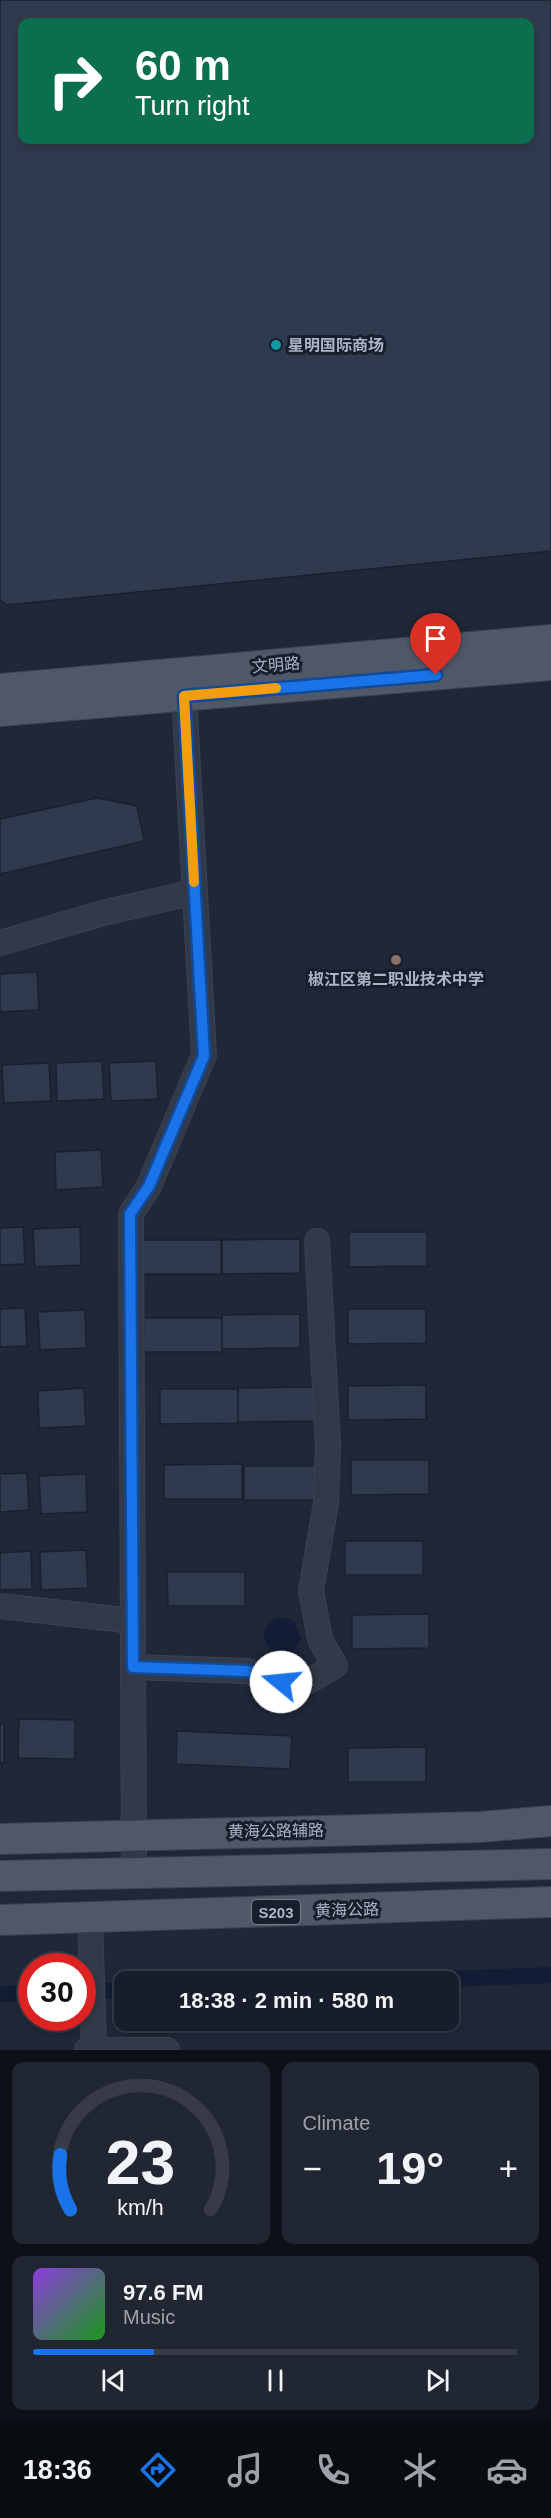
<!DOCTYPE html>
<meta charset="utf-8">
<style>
:root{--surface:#171d2a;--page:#202632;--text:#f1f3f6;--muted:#9ea2a8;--line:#363b47;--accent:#1a73e8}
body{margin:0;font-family:Arial,"Noto Sans SC",sans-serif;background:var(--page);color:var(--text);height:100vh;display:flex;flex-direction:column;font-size:22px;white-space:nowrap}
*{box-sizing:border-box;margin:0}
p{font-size:20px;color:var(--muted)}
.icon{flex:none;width:33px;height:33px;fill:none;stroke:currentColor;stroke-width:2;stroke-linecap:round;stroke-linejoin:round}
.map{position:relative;height:2050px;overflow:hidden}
.side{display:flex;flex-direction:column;gap:12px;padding:12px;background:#0d1017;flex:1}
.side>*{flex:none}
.top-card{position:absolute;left:18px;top:18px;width:516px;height:126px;border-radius:12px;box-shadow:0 3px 9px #0003,0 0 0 2px var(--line);background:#0b6e4f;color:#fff;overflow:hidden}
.speed{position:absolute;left:18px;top:1953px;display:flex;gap:12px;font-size:30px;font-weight:700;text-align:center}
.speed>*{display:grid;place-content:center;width:78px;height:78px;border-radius:50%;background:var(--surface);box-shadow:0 3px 9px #0003,0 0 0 2px var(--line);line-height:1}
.speed .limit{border:9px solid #d22;background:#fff;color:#111}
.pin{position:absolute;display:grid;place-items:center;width:51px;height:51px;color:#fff;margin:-62px -26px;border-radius:50% 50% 50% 0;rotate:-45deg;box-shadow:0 0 6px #0007}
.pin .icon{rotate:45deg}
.me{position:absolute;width:66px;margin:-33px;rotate:287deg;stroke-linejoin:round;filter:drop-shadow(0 0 4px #0008)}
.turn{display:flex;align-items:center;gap:21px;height:126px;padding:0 18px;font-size:27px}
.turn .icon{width:78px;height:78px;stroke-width:2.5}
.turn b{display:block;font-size:42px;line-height:51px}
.big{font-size:45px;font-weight:600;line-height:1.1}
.side .card{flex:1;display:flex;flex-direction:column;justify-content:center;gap:9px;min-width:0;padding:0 21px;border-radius:12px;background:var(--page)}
.side .dial{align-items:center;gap:0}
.dial svg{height:156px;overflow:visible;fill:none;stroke:var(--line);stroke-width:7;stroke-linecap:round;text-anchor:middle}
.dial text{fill:var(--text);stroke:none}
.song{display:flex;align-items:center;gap:18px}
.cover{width:72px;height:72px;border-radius:9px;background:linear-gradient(135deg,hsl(270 70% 55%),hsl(120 70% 35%))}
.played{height:6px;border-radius:3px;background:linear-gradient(90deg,var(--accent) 25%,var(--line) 25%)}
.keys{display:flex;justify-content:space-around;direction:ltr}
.heat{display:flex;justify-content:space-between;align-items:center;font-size:33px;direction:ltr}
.side .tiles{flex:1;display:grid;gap:12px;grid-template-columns:1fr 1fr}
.card:last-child{grid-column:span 2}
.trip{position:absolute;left:114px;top:1971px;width:345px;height:60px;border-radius:12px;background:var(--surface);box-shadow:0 3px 9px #0003,0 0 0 2px var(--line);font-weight:600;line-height:60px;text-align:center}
.tabs{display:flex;height:96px;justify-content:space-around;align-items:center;background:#090c11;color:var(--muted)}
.tabs .icon{width:42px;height:42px}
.tabs .on{color:var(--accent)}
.tabs b{font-size:27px;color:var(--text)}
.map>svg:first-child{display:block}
</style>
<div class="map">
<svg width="551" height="2050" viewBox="0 0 551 2050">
<rect width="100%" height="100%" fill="#1f2738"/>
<path fill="#121d35" d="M284 1617 295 1622 301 1639 295 1650 284 1655C260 1652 255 1619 284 1617Z"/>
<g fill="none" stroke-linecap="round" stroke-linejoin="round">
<path stroke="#121d35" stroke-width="16" d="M367 1982 551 1975
M83 1991 124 1990
M0 1994 32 1993"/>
</g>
<path fill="#303a4f" stroke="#1a202e" stroke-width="1.5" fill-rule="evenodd" d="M0 0H551V551L6 605 0 599ZM22 22H530V140H22Z
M97 798 137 806 144 841 0 874V819Z
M37 972 39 1010 0 1012V974Z
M102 1061 104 1099 57 1101 56 1063Z
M156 1061 158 1099 111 1101 109 1063Z
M49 1063 51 1101 4 1103 2 1065Z
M101 1150 103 1187 56 1190 55 1152Z
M23 1227 25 1264 0 1265V1228Z
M80 1227 81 1265 35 1267 33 1229Z
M349 1232H427V1266L349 1267Z
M300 1239V1273L222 1274V1240Z
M143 1240H221V1274H143Z
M25 1308 27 1346 0 1347V1309Z
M348 1309H426V1343L348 1344Z
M85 1310 86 1348 40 1350 38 1312Z
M300 1314V1348L222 1349V1315Z
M144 1318H222V1352H144Z
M426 1385V1419L348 1420V1386Z
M316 1387V1421L238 1422V1388Z
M84 1388 86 1426 39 1428 38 1391Z
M160 1389H238V1423L160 1424Z
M351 1460H429V1494L351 1495Z
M242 1464V1499H164V1465Z
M244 1466H321V1500H244Z
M27 1473 29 1510 0 1512V1474Z
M86 1474 87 1512 41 1514 39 1476Z
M345 1541H423V1575H345Z
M86 1550 88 1588 41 1590 40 1552Z
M31 1551 32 1589 0 1590V1553Z
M167 1572H245V1606H168Z
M429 1614V1648L352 1649V1615Z
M19 1719 75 1720V1759L18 1758Z
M0 1724H4V1763H0Z
M177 1731 292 1736 290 1769 176 1764Z
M426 1747V1782H348V1748Z"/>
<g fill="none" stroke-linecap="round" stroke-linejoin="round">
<g stroke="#3c4252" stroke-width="26">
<path id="minor" d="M0 943 103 913 195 892
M0 1606 133 1621
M133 1667 247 1671 298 1687 335 1666 320 1639 311 1591 326 1503 328 1445 317 1241
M134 1873 131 1214 149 1186 204 1055 184 696
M90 1917 94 2049
M87 2050H167"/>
</g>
<g stroke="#3c4252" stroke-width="32">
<path id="major" d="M0 689 551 640
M0 711 551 665
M0 1839 480 1827 551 1821
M0 1876 551 1864
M0 1920 551 1902"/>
</g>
<use href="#minor" stroke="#323948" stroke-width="24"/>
<use href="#major" stroke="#505868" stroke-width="30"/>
</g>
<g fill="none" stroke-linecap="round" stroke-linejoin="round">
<g stroke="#114b97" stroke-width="15">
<path id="route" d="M281 1682 247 1671 133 1667 130 1214 149 1186 204 1056 184 696 436 675"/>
</g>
<use href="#route" stroke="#1a73e8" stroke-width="10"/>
<path stroke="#f59e0b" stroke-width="10" d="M194 882 184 696 276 688"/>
</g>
<circle fill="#0f9aa8" stroke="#181e2c" stroke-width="2" cx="276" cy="345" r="6"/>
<circle fill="#8d6e63" stroke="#181e2c" stroke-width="2" cx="396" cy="960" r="6"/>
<g text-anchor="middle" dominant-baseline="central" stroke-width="6" stroke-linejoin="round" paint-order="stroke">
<rect fill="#181e2c" stroke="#808697" stroke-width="1.5" x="252" y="1900" width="48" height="24" rx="4.5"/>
<g font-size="15" font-weight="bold" fill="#acb3c5">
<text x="276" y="1912">S203</text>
</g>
<g font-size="16" font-weight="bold" fill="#acb3c5" stroke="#181e2c" text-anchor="start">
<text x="288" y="345">星明国际商场</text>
<text x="396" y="979" text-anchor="middle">椒江区第二职业技术中学</text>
</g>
<g font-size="16" fill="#acb3c5" stroke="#181e2c">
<text transform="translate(276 665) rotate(-5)">文明路</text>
<text transform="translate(276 1831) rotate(-1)">黄海公路辅路</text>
<text transform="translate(347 1910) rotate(-2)">黄海公路</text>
</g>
</g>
</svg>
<div class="speed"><div class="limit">30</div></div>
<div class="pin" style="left:436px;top:675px;background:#d93025"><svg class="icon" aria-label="arrive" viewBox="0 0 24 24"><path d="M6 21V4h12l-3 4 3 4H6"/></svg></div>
<svg class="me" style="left:281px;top:1682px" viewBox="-20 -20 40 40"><circle r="19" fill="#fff"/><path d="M0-13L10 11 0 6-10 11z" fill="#1a73e8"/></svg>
<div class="trip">18:38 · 2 min · 580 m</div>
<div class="top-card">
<div class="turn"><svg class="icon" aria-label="right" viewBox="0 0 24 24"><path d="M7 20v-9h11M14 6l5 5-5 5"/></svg><div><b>60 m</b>Turn right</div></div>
</div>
</div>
<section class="side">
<div class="tiles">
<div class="card dial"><svg viewBox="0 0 100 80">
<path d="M14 69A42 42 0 1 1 86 69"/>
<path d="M14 69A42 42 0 0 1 9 41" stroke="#1a73e8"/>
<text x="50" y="56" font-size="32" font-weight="700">23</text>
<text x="50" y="72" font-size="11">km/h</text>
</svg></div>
<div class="card"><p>Climate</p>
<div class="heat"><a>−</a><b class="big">19°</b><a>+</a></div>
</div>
<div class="card">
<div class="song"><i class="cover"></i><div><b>97.6 FM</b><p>Music</p></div></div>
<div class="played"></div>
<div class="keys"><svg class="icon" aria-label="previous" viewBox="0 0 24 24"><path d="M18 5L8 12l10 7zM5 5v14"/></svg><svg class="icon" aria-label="pause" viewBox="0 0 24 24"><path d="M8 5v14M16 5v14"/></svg><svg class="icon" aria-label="next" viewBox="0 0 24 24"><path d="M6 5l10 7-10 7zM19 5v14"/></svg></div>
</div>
</div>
</section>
<nav class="tabs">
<b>18:36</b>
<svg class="icon on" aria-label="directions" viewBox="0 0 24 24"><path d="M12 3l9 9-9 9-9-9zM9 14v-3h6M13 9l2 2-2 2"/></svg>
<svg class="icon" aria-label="music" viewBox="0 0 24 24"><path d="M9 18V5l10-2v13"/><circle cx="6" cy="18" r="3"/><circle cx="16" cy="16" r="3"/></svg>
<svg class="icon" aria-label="phone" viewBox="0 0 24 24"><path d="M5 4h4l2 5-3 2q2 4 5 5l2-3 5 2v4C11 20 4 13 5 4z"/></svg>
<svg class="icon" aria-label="climate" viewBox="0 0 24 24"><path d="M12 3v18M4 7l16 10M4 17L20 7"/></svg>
<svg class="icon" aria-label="car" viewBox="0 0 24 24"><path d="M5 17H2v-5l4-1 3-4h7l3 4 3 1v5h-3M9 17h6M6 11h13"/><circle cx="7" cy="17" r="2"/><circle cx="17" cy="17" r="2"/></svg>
</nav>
